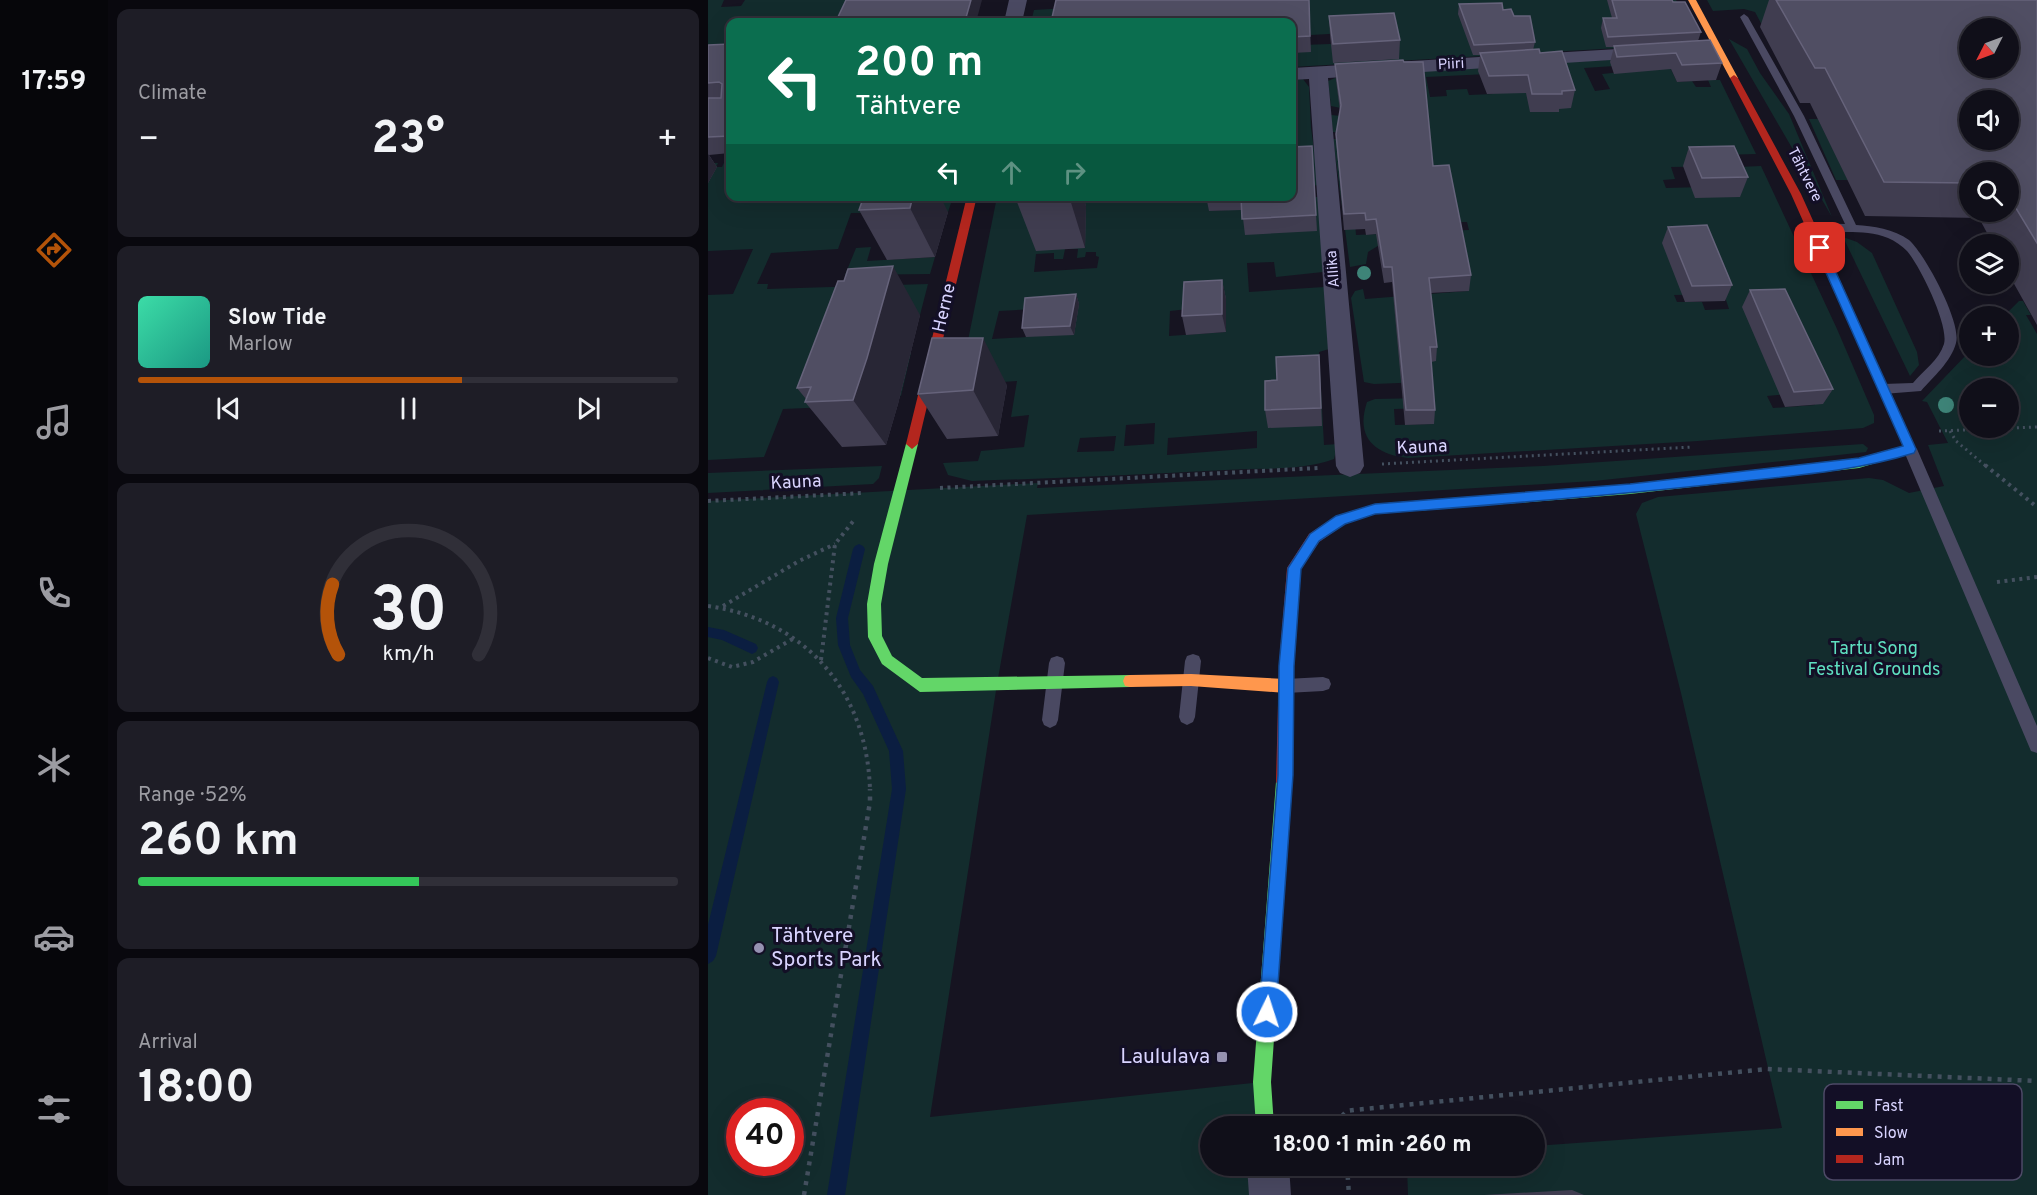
<!DOCTYPE html>
<meta charset="utf-8">
<style>
:root{--surface:#100f19;--page:#1e1d26;--text:#f1f3f6;--muted:#9c9ca2;--line:#302f38;--accent:#b45309}
body{margin:0;font-family:Overpass,sans-serif;background:var(--page);color:var(--text);height:100vh;display:flex;flex-direction:column;font-size:22px;white-space:nowrap}
*{box-sizing:border-box;margin:0}
p{font-size:20px;color:var(--muted)}
.icon{flex:none;width:33px;height:33px;fill:none;stroke:currentColor;stroke-width:2;stroke-linecap:round;stroke-linejoin:round}
.map{position:relative;flex:1;overflow:hidden}
.drawer{display:flex;flex-direction:column;gap:9px;padding:9px;background:#09080e;width:600px}
.drawer>*{flex:none}
.hud{position:absolute;left:18px;top:18px;width:570px;height:183px;border-radius:12px;box-shadow:0 6px 24px #0002,0 0 0 2px var(--line);background:#0b6e4f;color:#fff;overflow:hidden}
.needle{width:39px;rotate:228deg}
.fabs{position:absolute;left:1251px;top:18px;display:grid;gap:12px}
.fabs a{display:grid;place-items:center;width:60px;height:60px;border-radius:50%;background:var(--surface);box-shadow:0 6px 24px #0002,0 0 0 2px var(--line);font-size:30px}
.speed{position:absolute;left:18px;top:1098px;display:flex;gap:12px;font-size:30px;font-weight:700;text-align:center}
.speed>*{display:grid;place-content:center;width:78px;height:78px;border-radius:50%;background:var(--surface);box-shadow:0 6px 24px #0002,0 0 0 2px var(--line);line-height:1}
.speed .limit{border:9px solid #d22;background:#fff;color:#111}
.pin{position:absolute;display:grid;place-items:center;width:51px;height:51px;color:#fff;margin:-26px;border-radius:12px;box-shadow:0 3px 9px #0006}
.me{position:absolute;width:66px;margin:-33px;rotate:4deg;stroke-linejoin:round;filter:drop-shadow(0 0 4px #0008)}
.turn{display:flex;align-items:center;gap:21px;height:126px;padding:0 30px;font-size:27px}
.turn .icon{width:78px;height:78px;stroke-width:2.5}
.turn b{display:block;font-size:42px;line-height:51px}
.lanes{display:flex;align-items:center;height:57px;padding:0 30px;background:#0003;justify-content:center;gap:30px;direction:ltr}
.lanes .off{opacity:.35}
.big{font-size:45px;font-weight:700;line-height:1.1}
.drawer .tile{flex:1;display:flex;flex-direction:column;justify-content:center;gap:9px;min-width:0;padding:0 21px;border-radius:12px;background:var(--page)}
.drawer .dial{align-items:center;gap:0}
.dial svg{height:156px;overflow:visible;fill:none;stroke:var(--line);stroke-width:7;stroke-linecap:round;text-anchor:middle}
.dial text{fill:var(--text);stroke:none}
.song{display:flex;align-items:center;gap:18px}
.cover{width:72px;height:72px;border-radius:9px;background:linear-gradient(135deg,hsl(160 70% 55%),hsl(170 70% 35%))}
.played{height:6px;border-radius:3px;background:linear-gradient(90deg,var(--accent) 60%,var(--line) 60%)}
.keys{display:flex;justify-content:space-around;direction:ltr}
.heat{display:flex;justify-content:space-between;align-items:center;font-size:33px;direction:ltr}
.charge{height:9px;border-radius:4px;background:linear-gradient(90deg,#34c759 52%,var(--line) 0)}
.trip{position:absolute;left:492px;top:1116px;width:345px;height:60px;border-radius:30px;background:var(--surface);box-shadow:0 6px 24px #0002,0 0 0 2px var(--line);font-weight:700;line-height:60px;text-align:center}
main{display:flex;flex:1;min-height:0}
.tab-bar{display:flex;flex-direction:column;width:108px;justify-content:space-around;align-items:center;background:#06060a;color:var(--muted)}
.tab-bar .icon{width:42px;height:42px}
.tab-bar .selected{color:var(--accent)}
.tab-bar b{font-size:27px;color:var(--text)}
.map>svg:first-child{display:block}
</style>
<main>
<nav class="tab-bar">
<b>17:59</b>
<svg class="icon selected" aria-label="directions" viewBox="0 0 24 24"><path d="M12 3l9 9-9 9-9-9zM9 14v-3h6M13 9l2 2-2 2"/></svg>
<svg class="icon" aria-label="music" viewBox="0 0 24 24"><path d="M9 18V5l10-2v13"/><circle cx="6" cy="18" r="3"/><circle cx="16" cy="16" r="3"/></svg>
<svg class="icon" aria-label="phone" viewBox="0 0 24 24"><path d="M5 4h4l2 5-3 2q2 4 5 5l2-3 5 2v4C11 20 4 13 5 4z"/></svg>
<svg class="icon" aria-label="climate" viewBox="0 0 24 24"><path d="M12 3v18M4 7l16 10M4 17L20 7"/></svg>
<svg class="icon" aria-label="car" viewBox="0 0 24 24"><path d="M5 17H2v-5l4-1 3-4h7l3 4 3 1v5h-3M9 17h6M6 11h13"/><circle cx="7" cy="17" r="2"/><circle cx="17" cy="17" r="2"/></svg>
<svg class="icon" aria-label="filters" viewBox="0 0 24 24"><path d="M4 7h16M4 17h16"/><circle cx="9" cy="7" r="2"/><circle cx="15" cy="17" r="2"/></svg>
</nav>
<section class="drawer">
<div class="tile"><p>Climate</p>
<div class="heat"><a>−</a><b class="big">23°</b><a>+</a></div>
</div>
<div class="tile">
<div class="song"><i class="cover"></i><div><b>Slow Tide</b><p>Marlow</p></div></div>
<div class="played"></div>
<div class="keys"><svg class="icon" aria-label="previous" viewBox="0 0 24 24"><path d="M18 5L8 12l10 7zM5 5v14"/></svg><svg class="icon" aria-label="pause" viewBox="0 0 24 24"><path d="M8 5v14M16 5v14"/></svg><svg class="icon" aria-label="next" viewBox="0 0 24 24"><path d="M6 5l10 7-10 7zM19 5v14"/></svg></div>
</div>
<div class="tile dial"><svg viewBox="0 0 100 80">
<path d="M14 69A42 42 0 1 1 86 69"/>
<path d="M14 69A42 42 0 0 1 11 33" stroke="#b45309"/>
<text x="50" y="56" font-size="32" font-weight="700">30</text>
<text x="50" y="72" font-size="11">km/h</text>
</svg></div>
<div class="tile"><p>Range · 52%</p><b class="big">260 km</b><div class="charge"></div></div>
<div class="tile"><p>Arrival</p><b class="big">18:00</b></div>
</section>
<div class="map">
<svg width="1329" height="1195" viewBox="0 0 1329 1195">
<rect width="100%" height="100%" fill="#161421"/>
<path fill="#132c2d" fill-rule="evenodd" d="M0 0H16L13 7 33 6 37 0H184V22H22V79L0 57Z
M495 0H968L975 11 928 47 584 67V22H323L326 10ZM602 32 603 35 638 33 651 43 594 45Z
M999 0H1069L1055 27 1047 12 1036 9 1005 11Z
M1021 39 1039 49 1052 73 1081 114 1124 217Z
M920 59 937 64 876 68 887 91 902 89 894 74 962 67 969 82 984 81 988 87H1003L1000 80H1012L1048 154 1014 155 1019 166 963 167 967 179 955 180 958 188 995 187 1030 167 1053 166 1129 329 1166 415V423L1155 428 990 441 700 458C667 454 647 438 659 402L667 399 718 398 716 382 666 384 656 382 643 298 647 291 655 289 657 299 760 291 673 244 660 252 658 264 642 267 625 139H635L633 133 625 132 623 115 633 116V108L623 106 620 81 627 78 705 75 719 69ZM780 74 785 94 761 95 759 89 738 90 739 96 722 97 718 77ZM647 222H759L761 230 648 235ZM1016 294 1021 309 997 310 994 302H969L966 295ZM1101 392 1107 405 1065 408 1059 396ZM724 408 726 424 687 425 686 409Z
M595 79 601 87 603 128 611 185 599 187 600 197H611L615 272 568 277 566 262 539 263 541 292 616 287 621 349 611 352 616 445 630 444 626 459C593 471 552 468 517 470 432 475 348 478 264 481L240 475 235 463 270 461 273 451 316 447 321 415 303 417 309 381 251 385 289 197H501V211L520 210 584 196V81ZM357 249H370L369 258 377 257 378 252H388V256L391 257 389 268 326 272 328 254 346 253V259H355ZM325 309 319 337 284 339 291 311ZM480 309 518 332 461 336 462 311ZM447 423 446 444 416 446 418 425ZM549 431V448L459 455 460 438ZM408 436 406 451 369 452 372 438Z
M1101 119H1110L1140 180H1128Z
M22 150V196L245 197 240 212 143 213 130 249 63 253 49 284H60L59 289 220 284 212 315 170 317 203 353 193 396 161 397 145 406 75 409 56 457 0 460V295L25 294 45 249 0 251V163H10L8 167H14Z
M1135 237 1149 242 1164 253 1209 352 1211 365 1202 376Z
M163 247 159 261 227 257 222 274 137 275 148 248Z
M1311 301H1315L1323 315H1318L1329 334V1195H700L699 1166H826L827 1146 1074 1128 973 693 928 514 934 503 950 497 1161 478 1175 480 1201 493 1236 486 1220 445 1240 443 1219 402 1214 401 1261 352 1262 356H1300V316H1296ZM1262 388H1300V428H1262Z
M1155 444 1160 448 1158 452 886 481 319 515 289 684 222 1117 554 1082 556 1126H502V1166H558L559 1195H0V501L330 483 329 488 835 466ZM32 1112H82V1162H32Z
M174 466 171 478 165 484 0 493V473Z"/>
<g fill="none" stroke-linecap="round" stroke-linejoin="round">
<path fill="#0b1e41" fill-rule="evenodd" d="M151 544 155 546 157 549 140 618 142 645 152 670 165 686 195 751 198 789 137 1195H119L184 789 181 751 155 694 143 677 130 645 128 618 145 549 147 546Z
M0 627 16 630 48 644 50 648 48 652 44 654 14 640 0 637Z
M65 676 69 678 71 682 8 956 5 961 0 964V925L59 682 61 678Z"/>
<path stroke="#44505f" stroke-width="3" stroke-dasharray="2 4" stroke-linecap="butt" d="M1231 431 1329 427
M1242 431 1248 441 1279 467
M674 464 984 447"/>
<path stroke="#44505f" stroke-width="4" stroke-dasharray="3 4.5" stroke-linecap="butt" d="M1277 465 1329 507
M232 488 610 468
M0 501 155 493
M1289 582 1329 577
M0 606C98 620 159 691 162 790
M15 606 91 561 127 544
M0 658 24 667 45 662 88 637
M113 660 127 544 147 519"/>
<path stroke="#44505f" stroke-width="4.5" stroke-dasharray="4 6" stroke-linecap="butt" d="M635 1126 634 1116 639 1111 646 1110 1059 1069 1329 1081
M639 1166 641 1195
M96 1195 162 802V789"/>
<path fill="#4a4962" fill-rule="evenodd" d="M1036 14 1040 17 1096 116 1148 225C1165 226 1186 229 1201 240 1217 254 1254 323 1248 343 1243 362 1225 377 1213 391L1175 394 1169 389 1175 384 1205 383C1215 371 1231 360 1236 344 1241 325 1212 266 1199 251 1194 246 1187 241 1180 238 1154 227 1125 236 1098 229L1096 227 1102 223 1137 224 1086 116 1032 17Z
M1202 444 1209 449 1329 726V753L1323 751 1195 449Z
M485 654 491 656 493 661 487 717 485 722 479 725 473 722 471 717 477 661 479 656Z
M349 656 355 658 357 663 350 720 348 725 342 728 336 725 334 720 341 663 343 658Z
M615 677 621 679 623 684 621 689 615 691 578 693 572 691 570 686 572 681 578 679Z"/>
<path fill="#4a4962" fill-rule="evenodd" d="M301 0H319L314 22H296Z
M944 47 951 49 953 53 951 57 620 78 656 466 652 473 642 477 632 473 628 466 601 79 584 80V68Z
M539 1166H581L583 1195H541Z"/>
<path fill="#63d668" fill-rule="evenodd" d="M204 439 210 444 180 564 173 604 174 636 184 656 214 678 422 675 427 676 429 681 427 686 422 687 212 692 174 664 160 637 159 604 166 564 198 444Z
M1187 448 1193 453 1191 456 1151 468 922 494 707 511 701 506 707 501 922 484 1151 458Z
M576 775 581 777 584 782 563 1082 566 1126H548L545 1082 568 782 571 777Z"/>
<path fill="#ff974d" fill-rule="evenodd" d="M980 0H988L1030 78 1029 80 1022 78Z
M483 674 578 679 583 681 585 686 583 691 578 693 483 686 422 687 417 686 415 681 417 676 422 675Z"/>
<path fill="#b3261e" fill-rule="evenodd" d="M1026 75 1030 78 1093 194 1208 449 1206 452 1187 458 1181 453 1183 450 1195 446 1083 194 1022 78Z
M259 196H269L210 444 204 449 198 444Z
M707 501 713 506 711 510 667 514 637 524 611 542 593 569 585 666 584 782 581 787 576 789 571 787 568 782 571 666 579 568 601 534 628 516 667 504Z"/>
</g>
<g fill="#3e8478">
<circle cx="656" cy="273" r="7"/>
<circle cx="1238" cy="405" r="8"/>
</g>
<path fill="#403d50" fill-rule="evenodd" d="M601 0 603 52 584 53V22Z
M899 0H964L993 32 990 41 1014 63 1008 80 969 82 963 69 906 74 902 62 906 47H898L893 28 895 18H904Z
M1061 0H1329V325L1300 273V244H1285L1271 218 1157 216 1102 103H1092L1052 27ZM1262 172H1300V212H1262Z
M751 4 795 10 806 16 827 42 825 50 832 53 867 90 863 108 851 109V112H822L818 93 779 94 770 71 772 55H765L750 14Z
M621 16 692 40 691 59 625 63 622 35Z
M22 44V153L1 155 9 167 0 183V45Z
M627 64 725 166 763 275 761 291 722 293 729 347 728 361 723 362 727 410 726 424 697 425 684 282 676 283 668 234 658 235 657 229 636 230 629 150 628 134 632 111 628 80Z
M604 146 609 231 537 235 534 210 501 211 498 196H584Z
M981 147 1040 177 1032 197 987 198 975 166Z
M156 196 240 212 227 257 179 260 151 210Z
M375 196 378 206 377 248 328 251 309 202Z
M960 227 1024 285 1017 301 977 302 954 243Z
M514 280 518 299V332L478 335 474 316Z
M1042 290 1125 389 1115 404 1077 407 1034 307Z
M368 294 371 304 366 335 318 337 314 328Z
M212 315 190 404 178 445 134 447 97 402 98 399 89 388Z
M612 374 614 426 560 428 557 410 569 380Z
M299 385 290 436 239 439 210 394Z
M864 1190 876 1195H776Z"/>
<path fill="#282635" d="M263 0H274L268 22 257 21Z
M0 154 9 167 0 183Z
M205 196H232L240 212 227 257 202 208Z
M361 196H375L378 206 377 248Z
M185 266 212 315 190 404 178 445 145 400Z
M514 280 518 299V332L514 314Z
M368 294 371 304 366 335 362 326Z
M275 338 299 385 290 436 265 390Z"/>
<path fill="#504e63" stroke="#66637b" stroke-width="1.5" fill-rule="evenodd" d="M138 0H263L257 21 275 20 274 22H101L102 21 129 19Z
M348 0H601L602 36 584 37V22H343Z
M904 0H964L965 2H977L993 32 900 37 895 18H909Z
M1068 0H1329V243L1300 195V172H1262V183L1176 182 1117 68H1107ZM1262 28H1300V68H1262ZM1262 100H1300V140H1262Z
M794 3 795 10 803 9 806 16H822L827 42 766 45 751 4Z
M686 13 692 40 625 44 621 16Z
M1002 40 1014 63 974 65 968 53 909 57 906 46Z
M22 44V136L0 137V98H13L14 84 11 82 0 83V45Z
M831 49 832 53 854 51 867 90 854 91V94H824L820 75 781 76 772 53Z
M695 60 696 62H715L725 166 741 165 763 275 721 278 729 347H722L727 410H698L684 267H676L668 219 658 220 657 213 636 214 628 134 633 105 627 64Z
M604 146 608 215 534 219 533 196H584V147Z
M1026 146 1040 177 994 178 981 147Z
M156 196H205L202 208 151 210Z
M310 196H361V199L309 202Z
M999 225 1024 285 984 286 960 227Z
M185 266 159 358 145 400 97 402 103 387 89 388 130 281H136L140 269Z
M514 280V314L474 316 476 282Z
M1077 289 1125 389 1086 392 1042 290Z
M368 294 362 326 314 328 317 298Z
M224 338H275L265 390 210 394Z
M611 355 613 408 557 410V381L569 380 568 357Z"/>
<path fill="#1a73e8" stroke="#114b97" stroke-width="1.5" d="M1112 244 1117 248 1208 449 1206 453C1145 472 1081 476 1017 483 901 496 784 505 667 514L637 524 611 541 593 569 586 666 585 775 568 1012 566 1018 559 1021 553 1018 551 1012 570 775 571 666 580 568 602 534 628 516 667 504 922 484 1151 458 1195 446 1107 248Z"/>
<g fill="#9591b1" stroke="#130f26" stroke-width="2">
<circle cx="51" cy="948" r="6"/>
<rect x="508" y="1051" width="12" height="12" rx="3"/>
</g>
<g text-anchor="middle" dominant-baseline="central" stroke-width="6" stroke-linejoin="round" paint-order="stroke">
<g font-size="15" fill="#d9d4ff" stroke="#130f26">
<text transform="translate(743 65) rotate(-3)">Piiri</text>
<text transform="translate(1096 175) rotate(63)">Tähtvere</text>
<text transform="translate(626 269) rotate(-95)">Allika</text>
</g>
<g font-size="18" fill="#d9d4ff" stroke="#130f26">
<text transform="translate(237 308) rotate(-77)">Herne</text>
<text transform="translate(714 448) rotate(-3)">Kauna</text>
<text transform="translate(88 483) rotate(-3)">Kauna</text>
</g>
<g font-size="18" fill="#5fe0c0" stroke="#130f26">
<text x="1166" y="649">Tartu Song<tspan x="1166" dy="21">Festival Grounds</tspan></text>
</g>
<g font-size="21" fill="#d9d4ff" stroke="#130f26" text-anchor="start">
<text x="63" y="936">Tähtvere<tspan x="63" dy="24">Sports Park</tspan></text>
<text x="502" y="1057" text-anchor="end">Laululava</text>
</g>
</g>
<rect x="1116" y="1084" width="198" height="96" rx="9" fill="#130f26" stroke="#4e4a67" stroke-width="1.5"/>
<rect x="1128" y="1101" width="27" height="8" fill="#63d668"/>
<rect x="1128" y="1128" width="27" height="8" fill="#ff974d"/>
<rect x="1128" y="1155" width="27" height="8" fill="#b3261e"/>
<g font-size="16" fill="#d9d4ff">
<text x="1166" y="1111">Fast</text>
<text x="1166" y="1138">Slow</text>
<text x="1166" y="1165">Jam</text>
</g>
</svg>
<div class="fabs">
<a><svg class="needle" viewBox="-14 -14 28 28"><path d="M0-13l5 13h-10z" fill="#e53935"/><path d="M0 13l5-13h-10z" fill="#9c9ca2"/></svg></a>
<a><svg class="icon" aria-label="sound" viewBox="0 0 24 24"><path d="M4 9h4l5-4v14l-5-4H4zM17 9q2 3 0 6"/></svg></a>
<a><svg class="icon" aria-label="search" viewBox="0 0 24 24"><circle cx="10" cy="10" r="6"/><path d="M15 15l6 6"/></svg></a>
<a><svg class="icon" aria-label="layers" viewBox="0 0 24 24"><path d="M12 4l9 5-9 5-9-5zM3 14l9 5 9-5"/></svg></a>
<a>+</a>
<a>−</a>
</div>
<div class="speed"><div class="limit">40</div></div>
<div class="pin" style="left:1112px;top:248px;background:#d93025"><svg class="icon" aria-label="arrive" viewBox="0 0 24 24"><path d="M6 21V4h12l-3 4 3 4H6"/></svg></div>
<svg class="me" style="left:559px;top:1012px" viewBox="-20 -20 40 40"><circle r="17" fill="#1a73e8" stroke="#fff" stroke-width="3"/><path d="M0-11L8 9 0 5-8 9z" fill="#fff"/></svg>
<div class="trip">18:00 · 1 min · 260 m</div>
<div class="hud">
<div class="turn"><svg class="icon" aria-label="left" viewBox="0 0 24 24"><path d="M17 20v-9H6M10 6l-5 5 5 5"/></svg><div><b>200 m</b>Tähtvere</div></div>
<div class="lanes"><svg class="icon" aria-label="left" viewBox="0 0 24 24"><path d="M17 20v-9H6M10 6l-5 5 5 5"/></svg><svg class="icon off" aria-label="ahead" viewBox="0 0 24 24"><path d="M12 20V5M6 11l6-6 6 6"/></svg><svg class="icon off" aria-label="right" viewBox="0 0 24 24"><path d="M7 20v-9h11M14 6l5 5-5 5"/></svg></div>
</div>
</div>
</main>
